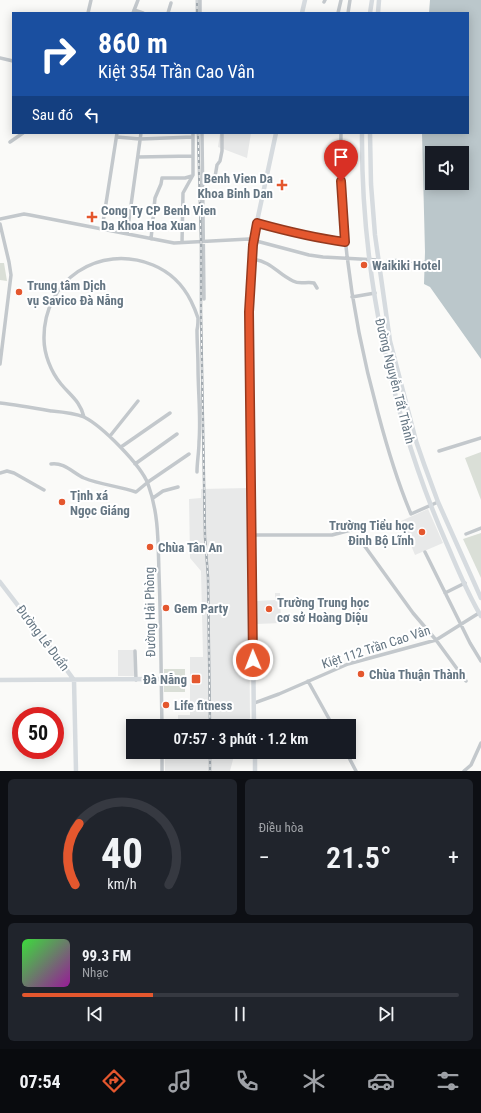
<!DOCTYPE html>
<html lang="vi">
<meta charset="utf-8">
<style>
:root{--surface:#171b24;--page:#20242c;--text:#f1f3f6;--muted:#9ea1a6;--line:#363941;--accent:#e4572e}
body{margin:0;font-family:"Roboto Condensed",sans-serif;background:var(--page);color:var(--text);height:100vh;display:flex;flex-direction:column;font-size:15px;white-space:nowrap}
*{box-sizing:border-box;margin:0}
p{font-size:13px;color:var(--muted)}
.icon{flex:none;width:22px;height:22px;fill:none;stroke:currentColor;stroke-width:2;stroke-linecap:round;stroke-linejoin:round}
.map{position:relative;height:771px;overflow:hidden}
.drawer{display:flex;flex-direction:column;gap:8px;padding:8px;background:#0d0f14;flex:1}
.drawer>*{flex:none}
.guide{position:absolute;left:12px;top:12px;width:457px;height:122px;border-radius:0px;box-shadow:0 2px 10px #0003;background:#1a4fa0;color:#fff;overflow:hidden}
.buttons{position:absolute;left:425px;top:146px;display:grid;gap:8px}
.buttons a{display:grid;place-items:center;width:44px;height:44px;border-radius:0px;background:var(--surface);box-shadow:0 2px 10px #0003;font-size:20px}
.speed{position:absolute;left:12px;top:707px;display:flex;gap:8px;font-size:20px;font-weight:700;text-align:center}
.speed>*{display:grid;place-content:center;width:52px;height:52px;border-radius:50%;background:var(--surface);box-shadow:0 2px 10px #0003;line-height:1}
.speed .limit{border:6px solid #d22;background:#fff;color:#111}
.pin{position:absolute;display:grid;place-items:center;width:34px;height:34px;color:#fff;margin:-41px -17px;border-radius:50% 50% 50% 0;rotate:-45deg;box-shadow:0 0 4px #0007}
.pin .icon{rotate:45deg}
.me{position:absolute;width:44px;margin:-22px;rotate:359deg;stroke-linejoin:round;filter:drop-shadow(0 0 3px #0008)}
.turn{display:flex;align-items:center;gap:14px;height:84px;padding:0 20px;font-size:18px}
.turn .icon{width:52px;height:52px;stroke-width:2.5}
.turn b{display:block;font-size:28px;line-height:34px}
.then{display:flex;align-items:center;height:38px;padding:0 20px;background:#0003;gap:8px;font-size:15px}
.big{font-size:30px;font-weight:600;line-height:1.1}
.drawer .widget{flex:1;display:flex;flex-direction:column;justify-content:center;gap:6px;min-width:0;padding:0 14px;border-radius:6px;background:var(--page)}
.drawer .dial{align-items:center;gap:0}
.dial svg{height:104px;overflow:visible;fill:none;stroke:var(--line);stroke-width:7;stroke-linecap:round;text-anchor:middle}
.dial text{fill:var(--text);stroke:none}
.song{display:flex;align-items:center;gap:12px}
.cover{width:48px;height:48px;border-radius:6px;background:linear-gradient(135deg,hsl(120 70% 55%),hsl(300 70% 35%))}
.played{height:4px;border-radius:2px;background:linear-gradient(90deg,var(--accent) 30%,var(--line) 30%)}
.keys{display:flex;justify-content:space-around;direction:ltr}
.heat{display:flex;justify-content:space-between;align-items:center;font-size:22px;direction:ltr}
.drawer .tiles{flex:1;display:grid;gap:8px;grid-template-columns:1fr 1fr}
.widget:last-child{grid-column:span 2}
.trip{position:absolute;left:126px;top:719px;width:230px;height:40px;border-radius:0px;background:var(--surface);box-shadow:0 2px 10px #0003;font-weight:600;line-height:40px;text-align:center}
.dock{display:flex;height:64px;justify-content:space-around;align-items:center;background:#090b0e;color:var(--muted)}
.dock .icon{width:28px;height:28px}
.dock .current{color:var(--accent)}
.dock b{font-size:18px;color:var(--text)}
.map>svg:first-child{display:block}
</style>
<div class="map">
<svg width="481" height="771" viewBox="0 0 481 771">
<rect width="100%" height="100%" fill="#fafaf8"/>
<path fill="#e8e9e9" d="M220 133H251L247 158 218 147Z
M248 488 250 718 246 726H178V715H190V657H203L201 571 190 558 189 499 201 498V489Z
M428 509 443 543 415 555 401 521Z
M275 593H280L281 623 257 624V601L275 600Z
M118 650H134V676H118Z
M165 752H235L230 771H165Z"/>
<path fill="#dadfd7" d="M0 263H4L7 281 0 280Z
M481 452V500L465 458Z
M481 533V578L463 539Z
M164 669H185V692H164Z"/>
<path fill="#bbc7cb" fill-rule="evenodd" d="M430 0H481V359L430 287 424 284 425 252 422 133H468V13H429ZM432 153H462V183H432Z"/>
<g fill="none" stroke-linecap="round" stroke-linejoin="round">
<path stroke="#bbc7cb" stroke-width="1" d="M387 260C401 256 410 267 425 261"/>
<path stroke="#c3c8cc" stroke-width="3.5" d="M200 0V13
M324 2 325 0
M134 10 143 13
M88 13 91 0
M133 13 138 0
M168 13 171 3
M338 13 341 0
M348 13 350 0
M0 58 13 61
M202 133 204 299
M341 133C339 228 353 322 378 413 387 447 397 481 411 514L438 502
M117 137 140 139 193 137
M10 142 23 133
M138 157 193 156
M215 177 217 165 220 161 222 151V133
M0 219 24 214 30 215 174 243 249 239 309 255 323 257 378 260
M257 223C286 231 315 238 345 242
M0 224 9 262 11 275 0 364
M102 229 117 133
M127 234 141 133
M151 239 155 198 161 184 162 178H185L192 176
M182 243 183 193 193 175V133
M252 259C273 262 276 273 293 281 300 285 307 281 314 283L317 288
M352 297 375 293
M0 403C17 405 34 408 51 411 62 412 74 413 84 417 102 426 141 465 148 484 159 514 158 543 159 574 161 625 161 675 162 726
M84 417C80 401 71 396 61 384 51 372 44 354 44 339 43 280 99 243 153 265 170 272 183 285 191 301 194 307 196 312 198 318 198 322 198 326 197 330 197 342 198 355 198 367 198 391 201 417 199 442 199 452 197 462 197 472
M110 436 138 401
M121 447 170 413
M439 451 481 438
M51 464C64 462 73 473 84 478 101 485 119 486 136 492L148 482 189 454
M135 464 177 434
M0 473 7 471 14 473 44 490
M153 498 163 491 178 487
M466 534 481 528
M252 535H332L351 530
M361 541 413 613 436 640 466 681
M425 552 470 643 481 661
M445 593 465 583
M135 651 136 680
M308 681 333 726
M254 703 279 694 348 664 436 640 479 613
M162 752V771
M346 752 356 771
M464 771 471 765 481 743"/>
<path stroke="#d6dbdf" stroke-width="4.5" d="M302 13 305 0
M370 13 372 0
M378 13 379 0
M362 133C361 271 391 416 446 542 457 567 467 593 481 616
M370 133 371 184 375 235 390 341 416 441 424 464 438 502 481 598
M0 582 53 651 74 680 76 771
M0 680 161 679
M254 726 249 299 253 240 276 133
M255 752V771"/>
<g stroke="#a2aab0" stroke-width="2.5">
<path id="rail" d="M197 0V13
M198 133 201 242V312L205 537 208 577 210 726
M210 752V771"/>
</g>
<use href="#rail" stroke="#fff" stroke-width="1" stroke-dasharray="3" stroke-linecap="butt"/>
</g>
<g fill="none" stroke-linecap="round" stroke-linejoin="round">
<g stroke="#94391e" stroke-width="10">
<path id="route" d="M253 660 249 312 253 245 257 223C286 231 315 238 345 242L341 181"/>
</g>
<use href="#route" stroke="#e4572e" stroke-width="7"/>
</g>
<g fill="#e4572e" stroke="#fff" stroke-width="1.5">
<path d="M280 179h4v4h4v4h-4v4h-4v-4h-4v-4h4z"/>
<path d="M90 211h4v4h4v4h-4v4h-4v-4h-4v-4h4z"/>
<circle cx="364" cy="265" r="4"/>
<circle cx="19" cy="292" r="4"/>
<circle cx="62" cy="502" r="4"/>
<circle cx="422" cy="532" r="4"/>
<circle cx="150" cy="547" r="4"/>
<circle cx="166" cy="608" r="4"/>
<circle cx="269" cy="609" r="4"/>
<circle cx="361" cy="674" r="4"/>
<rect x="191" y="674" width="10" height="10" rx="2"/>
<circle cx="166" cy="705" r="4"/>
</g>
<g text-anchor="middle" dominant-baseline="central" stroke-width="4" stroke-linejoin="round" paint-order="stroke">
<g font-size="13" font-weight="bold" fill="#657683" stroke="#fff" text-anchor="start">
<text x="273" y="178" text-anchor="end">Benh Vien Da<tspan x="273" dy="15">Khoa Binh Dan</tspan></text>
<text x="101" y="210">Cong Ty CP Benh Vien<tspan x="101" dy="15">Da Khoa Hoa Xuan</tspan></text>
<text x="372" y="265">Waikiki Hotel</text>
<text x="27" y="285">Trung tâm Dịch<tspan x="27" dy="15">vụ Savico Đà Nẵng</tspan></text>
<text x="70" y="495">Tịnh xá<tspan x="70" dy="15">Ngọc Giáng</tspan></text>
<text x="414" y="525" text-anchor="end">Trường Tiểu học<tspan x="414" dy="15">Đinh Bộ Lĩnh</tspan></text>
<text x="158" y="547">Chùa Tân An</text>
<text x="277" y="602">Trường Trung học<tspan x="277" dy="15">cơ sở Hoàng Diệu</tspan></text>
<text x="174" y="608">Gem Party</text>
<text x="369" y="674">Chùa Thuận Thành</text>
<text x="187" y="679" text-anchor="end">Đà Nẵng</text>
<text x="174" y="705">Life fitness</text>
</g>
<g font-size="13" fill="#657683" stroke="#fff">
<text transform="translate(395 381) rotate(76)">Đường Nguyễn Tất Thành</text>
<text transform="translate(150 612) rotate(-91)">Đường Hải Phòng</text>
<text transform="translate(43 638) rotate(53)">Đường Lê Duẩn</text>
<text transform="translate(376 647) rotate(-18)">Kiệt 112 Trần Cao Vân</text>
</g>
</g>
</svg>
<div class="buttons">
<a><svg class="icon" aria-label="sound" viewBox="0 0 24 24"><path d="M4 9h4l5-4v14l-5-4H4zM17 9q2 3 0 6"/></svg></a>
</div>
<div class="speed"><div class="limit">50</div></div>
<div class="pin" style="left:341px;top:181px;background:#d93025"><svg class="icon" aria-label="arrive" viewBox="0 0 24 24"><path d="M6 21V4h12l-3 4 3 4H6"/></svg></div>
<svg class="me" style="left:253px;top:660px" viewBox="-20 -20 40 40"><circle r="17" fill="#e4572e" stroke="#fff" stroke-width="3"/><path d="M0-11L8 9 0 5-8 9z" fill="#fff"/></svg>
<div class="trip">07:57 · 3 phút · 1.2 km</div>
<div class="guide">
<div class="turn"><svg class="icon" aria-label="right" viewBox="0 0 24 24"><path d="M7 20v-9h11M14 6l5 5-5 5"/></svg><div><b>860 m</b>Kiệt 354 Trần Cao Vân</div></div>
<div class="then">Sau đó<svg class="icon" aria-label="left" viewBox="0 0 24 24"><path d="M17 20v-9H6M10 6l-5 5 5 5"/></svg></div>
</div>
</div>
<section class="drawer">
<div class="tiles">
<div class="widget dial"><svg viewBox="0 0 100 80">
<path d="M14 69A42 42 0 1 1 86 69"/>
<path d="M14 69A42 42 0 0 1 17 22" stroke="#e4572e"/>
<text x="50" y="56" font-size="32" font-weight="700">40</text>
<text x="50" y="72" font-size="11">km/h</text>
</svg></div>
<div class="widget"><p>Điều hòa</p>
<div class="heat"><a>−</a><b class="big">21.5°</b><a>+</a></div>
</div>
<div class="widget">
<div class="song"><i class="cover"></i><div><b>99.3 FM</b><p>Nhạc</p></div></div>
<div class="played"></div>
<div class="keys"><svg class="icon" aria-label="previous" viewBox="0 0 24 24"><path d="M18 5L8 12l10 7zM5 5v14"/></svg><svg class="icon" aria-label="pause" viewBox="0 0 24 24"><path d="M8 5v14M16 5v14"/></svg><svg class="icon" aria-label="next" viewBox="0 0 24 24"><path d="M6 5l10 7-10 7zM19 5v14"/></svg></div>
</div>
</div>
</section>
<nav class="dock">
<b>07:54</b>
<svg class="icon current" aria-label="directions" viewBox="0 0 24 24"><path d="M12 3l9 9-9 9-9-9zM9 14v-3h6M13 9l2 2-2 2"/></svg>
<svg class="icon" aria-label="music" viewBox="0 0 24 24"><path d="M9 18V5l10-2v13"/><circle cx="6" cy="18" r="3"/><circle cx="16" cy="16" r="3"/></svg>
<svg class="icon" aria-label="phone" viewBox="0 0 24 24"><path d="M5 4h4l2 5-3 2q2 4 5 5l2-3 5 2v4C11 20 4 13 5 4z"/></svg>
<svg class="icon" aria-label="climate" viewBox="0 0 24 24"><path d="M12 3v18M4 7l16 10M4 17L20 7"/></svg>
<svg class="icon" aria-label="car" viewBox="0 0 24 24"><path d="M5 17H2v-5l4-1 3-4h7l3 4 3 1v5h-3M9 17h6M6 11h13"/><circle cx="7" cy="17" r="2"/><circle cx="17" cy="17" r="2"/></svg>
<svg class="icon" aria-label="filters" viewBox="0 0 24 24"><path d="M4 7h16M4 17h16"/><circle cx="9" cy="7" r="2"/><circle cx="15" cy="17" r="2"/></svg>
</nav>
